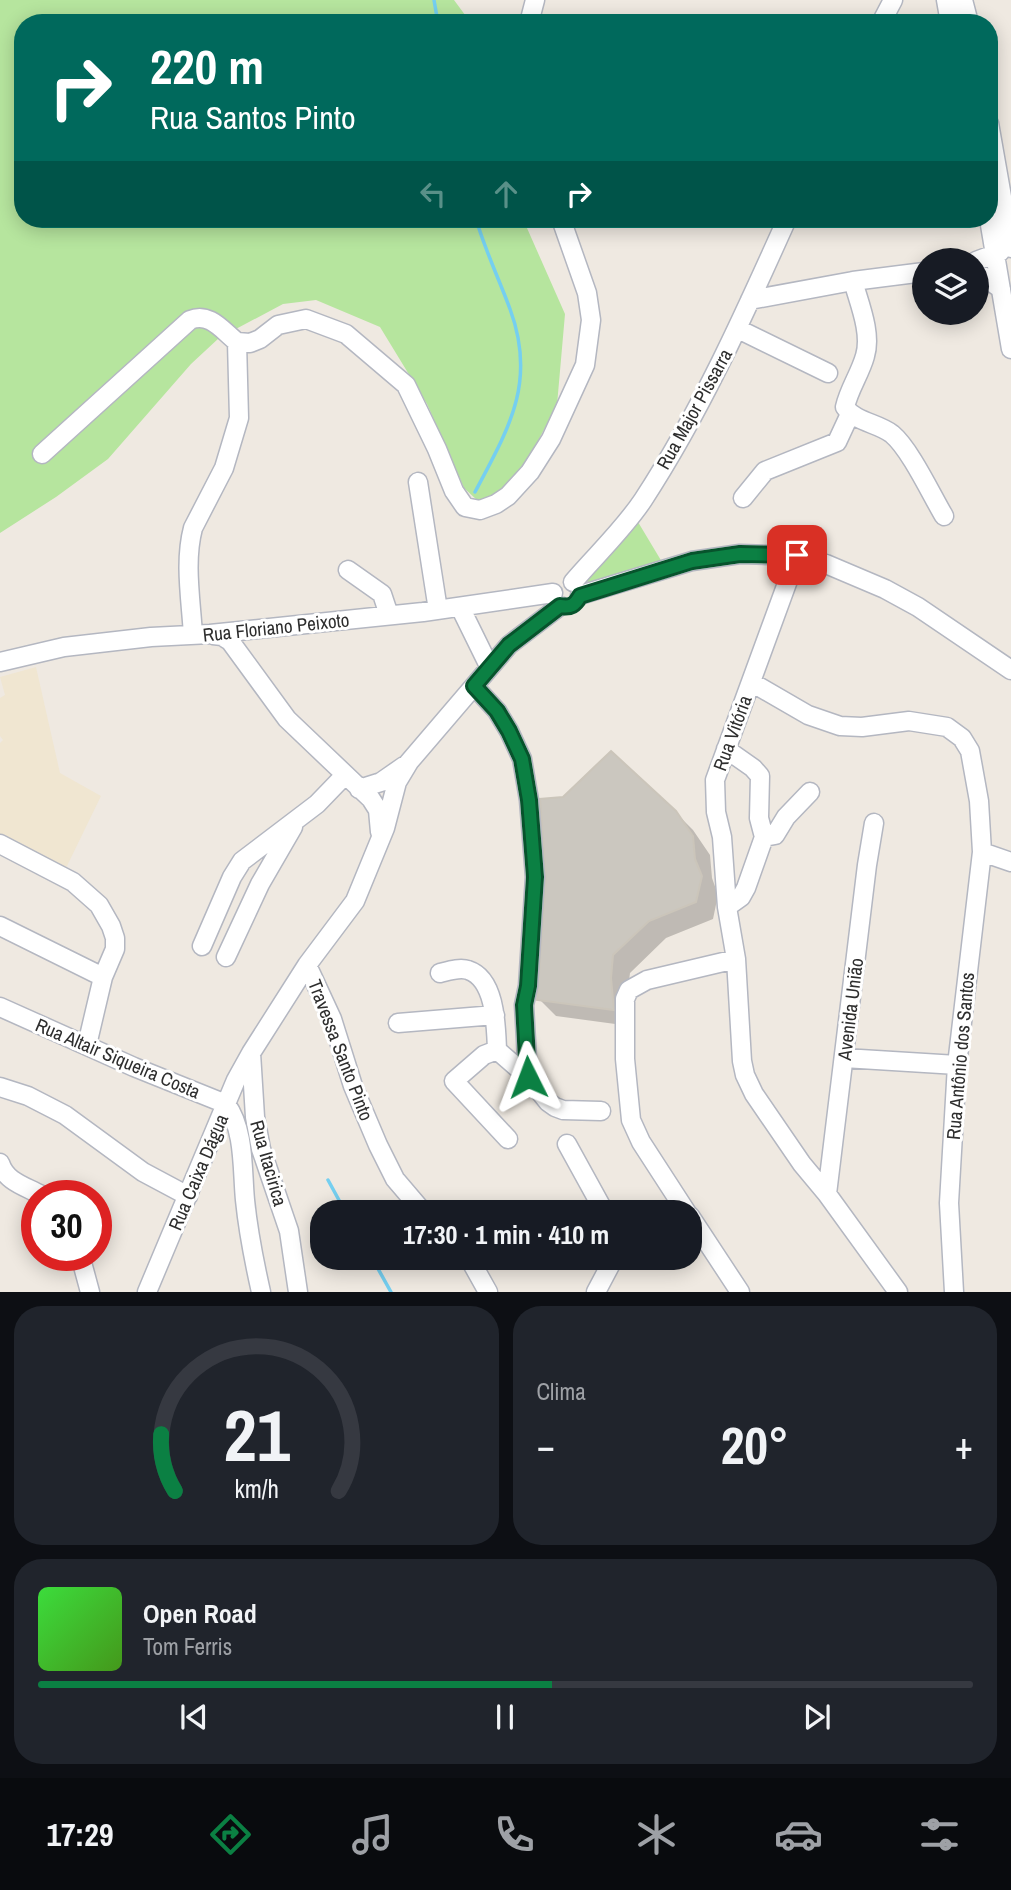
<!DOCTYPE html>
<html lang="pt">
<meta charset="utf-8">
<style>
:root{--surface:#171b24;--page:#20242c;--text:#f1f3f6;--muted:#9ea1a6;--line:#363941;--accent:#0b8043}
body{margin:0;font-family:"Archivo Narrow",sans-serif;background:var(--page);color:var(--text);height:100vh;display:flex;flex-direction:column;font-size:26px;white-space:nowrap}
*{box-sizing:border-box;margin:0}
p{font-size:23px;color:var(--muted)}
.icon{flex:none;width:38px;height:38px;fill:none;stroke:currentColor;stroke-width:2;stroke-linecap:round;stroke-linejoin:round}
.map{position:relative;height:1292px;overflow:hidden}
.details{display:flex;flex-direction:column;gap:14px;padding:14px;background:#0d0f14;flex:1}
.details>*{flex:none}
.top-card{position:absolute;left:14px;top:14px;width:984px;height:214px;border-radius:28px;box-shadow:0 4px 18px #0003;background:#00695c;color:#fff;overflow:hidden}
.tools{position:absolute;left:912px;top:248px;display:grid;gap:14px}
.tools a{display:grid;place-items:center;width:77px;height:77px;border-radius:50%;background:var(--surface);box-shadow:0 4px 18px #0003;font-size:35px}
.speed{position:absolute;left:21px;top:1180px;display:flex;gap:14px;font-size:35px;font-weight:700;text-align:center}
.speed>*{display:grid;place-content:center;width:91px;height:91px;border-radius:50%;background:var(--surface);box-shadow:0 4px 18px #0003;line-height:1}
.speed .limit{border:10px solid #d22;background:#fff;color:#111}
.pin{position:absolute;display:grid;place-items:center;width:60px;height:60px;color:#fff;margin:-30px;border-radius:14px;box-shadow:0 4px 10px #0006}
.me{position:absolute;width:77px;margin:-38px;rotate:357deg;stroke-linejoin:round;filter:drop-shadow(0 0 5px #0008)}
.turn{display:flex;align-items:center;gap:24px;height:147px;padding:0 21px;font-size:32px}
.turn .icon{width:91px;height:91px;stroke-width:2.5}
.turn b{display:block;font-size:49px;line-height:60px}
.lanes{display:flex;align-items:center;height:66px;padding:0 21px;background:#0003;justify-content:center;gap:35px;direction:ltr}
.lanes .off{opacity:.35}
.big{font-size:52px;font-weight:700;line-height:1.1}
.details .card{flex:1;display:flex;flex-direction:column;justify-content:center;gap:10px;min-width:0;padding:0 24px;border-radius:28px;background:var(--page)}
.details .dial{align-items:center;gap:0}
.dial svg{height:182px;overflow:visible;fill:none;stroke:var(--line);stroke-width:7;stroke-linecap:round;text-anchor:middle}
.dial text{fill:var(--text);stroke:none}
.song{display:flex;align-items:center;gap:21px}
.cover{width:84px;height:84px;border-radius:10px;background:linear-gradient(135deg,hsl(120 70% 55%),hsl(100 70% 35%))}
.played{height:7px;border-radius:4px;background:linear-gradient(90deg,var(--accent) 55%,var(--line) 55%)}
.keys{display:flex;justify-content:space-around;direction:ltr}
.heat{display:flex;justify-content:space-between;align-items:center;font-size:38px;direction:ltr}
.details .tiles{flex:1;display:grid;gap:14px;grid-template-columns:1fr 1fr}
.card:last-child{grid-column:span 2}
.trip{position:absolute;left:310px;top:1200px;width:392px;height:70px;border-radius:28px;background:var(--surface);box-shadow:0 4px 18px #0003;font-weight:700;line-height:70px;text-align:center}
.tabs{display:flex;height:112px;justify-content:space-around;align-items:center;background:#090b0e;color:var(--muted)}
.tabs .icon{width:49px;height:49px}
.tabs .on{color:var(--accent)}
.tabs b{font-size:32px;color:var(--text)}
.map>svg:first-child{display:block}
</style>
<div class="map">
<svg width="1011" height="1292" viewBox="0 0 1011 1292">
<rect width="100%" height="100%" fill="#efe9e1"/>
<path fill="#f0e6d1" d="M36 667 60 773 101 796 66 868 0 835V743L3 740 0 736V698L5 695 0 677Z"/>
<path fill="#b6e59e" d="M0 0H454L471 23H23V219H523L565 314 557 405 513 488 496 499 477 500 464 488 427 404 380 327 316 300 283 304 219 338 191 364 108 459 56 497 0 533Z
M638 522 662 562 591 591 586 578Z"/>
<path fill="#0003" d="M675 812 693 830 710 855 712 878 718 895 713 919 666 938 630 973 627 996 630 1026 556 1016 539 999 548 878Z"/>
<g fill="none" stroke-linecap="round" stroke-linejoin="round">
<path stroke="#75cff0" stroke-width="3.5" d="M434 0 438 23
M475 492C509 428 537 382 510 309 499 279 485 250 476 219
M328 1180 346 1213
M372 1258 391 1292"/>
</g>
<path fill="#cbc7bf" stroke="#cbc5ba" stroke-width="2" d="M611 751 676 811 693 836 695 859 702 876 696 902 649 921 613 955 611 978 614 1010 537 1000 546 878 540 799 563 797Z"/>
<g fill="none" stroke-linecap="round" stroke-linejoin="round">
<g stroke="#b4b7c1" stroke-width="21">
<path id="minor" d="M946 0 950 23
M963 0 969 23
M529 23 535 0
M881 23 893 0
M989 123 1011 248
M989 219 1011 349
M976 261 1000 252 1002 249
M976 271 1001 289
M853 281C859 303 872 333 865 356 860 374 849 389 845 407 855 422 878 423 892 434 910 449 931 494 944 516
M750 300 853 281 924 272
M738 329 828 373
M237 342 250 343 260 339 278 325 306 319 346 334 406 385 437 449 454 491 465 507 480 510 496 504 508 496 530 472 551 439 585 365 591 320 587 293 561 219
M42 454 190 320C210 312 222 330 237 342
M418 482 438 610
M743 498 765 471 837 442 850 414
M797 556 715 780 716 812 722 837 727 907 736 959 742 1061 745 1075 754 1094 802 1164 827 1194 898 1292
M348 570 382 594 389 615
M573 582C596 555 623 530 643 500 701 411 744 315 787 219
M580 595 692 561 740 554 797 556 826 564 885 589 918 607 1011 670
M460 607 489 666
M193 635C191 600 184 562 193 528L224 468 239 418 237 342
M213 635 222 636 230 641 287 719 371 799 378 810 380 832
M0 662 64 647 151 637 210 634 423 612 553 593
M751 682 808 715 840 726 862 727 909 721 947 727 962 738 970 751 979 801 982 852 957 1065 949 1203 954 1292
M474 686 497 711 509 731 522 759 529 800 535 877 528 986 524 1005 528 1077
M726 749 753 768 760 776 759 818 764 837 746 888 741 897 727 907
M359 789 381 782 404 766
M764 837 775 835 786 817 810 792
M0 844 73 882 99 905 111 926 115 938V949L103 977 87 1045
M982 852 1011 862
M0 926 103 977
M202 946 232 877 242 861 317 804 345 775
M226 957 260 884 293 827
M307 965 332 1019 353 1086 378 1145 395 1179 424 1213
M440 973C448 971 460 967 468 970 496 979 496 1027 497 1050L528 1077 548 1102 555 1107 563 1110 601 1111
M0 1007 134 1067 226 1104C245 1130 242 1169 245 1200 248 1230 254 1261 261 1292
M398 1023 495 1015
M497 1050 484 1055 454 1081 508 1139
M844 1058 957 1065
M0 1087 28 1096 65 1115 143 1172 188 1196
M567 1144 605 1213
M0 1163C6 1182 25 1186 41 1195
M827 1194 867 865 874 823
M687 1213 641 1142 631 1120 625 1059V999L629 990 647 980 736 959
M690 1216 740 1292
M80 1255 90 1292
M469 1258 488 1292
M147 1292 236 1080 251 1053
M298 1292 289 1231 261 1149 255 1117 251 1053 307 965 355 901 385 828 397 782 409 762 509 645 560 606
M596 1292 614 1258"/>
</g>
<use href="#minor" stroke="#fff" stroke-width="18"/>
</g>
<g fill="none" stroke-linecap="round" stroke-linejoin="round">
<g stroke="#07532c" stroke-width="18">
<path id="route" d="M528 1077 524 1005 528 986 535 877 529 800 522 759 509 731 497 711 474 686 509 645 560 606C571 608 575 605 580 596L692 561 740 554 797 555"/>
</g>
<use href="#route" stroke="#0b8043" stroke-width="12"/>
</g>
<g text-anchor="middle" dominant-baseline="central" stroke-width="6" stroke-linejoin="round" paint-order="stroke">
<g font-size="19" fill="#2e2e2e" stroke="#fff">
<text transform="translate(694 409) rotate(-61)">Rua Major Pissarra</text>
<text transform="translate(276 627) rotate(-6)">Rua Floriano Peixoto</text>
<text transform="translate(732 733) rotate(-70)">Rua Vitória</text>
<text transform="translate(850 1009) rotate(-83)">Avenida União</text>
<text transform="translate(341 1050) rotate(69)">Travessa Santo Pinto</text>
<text transform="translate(960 1056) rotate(-85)">Rua Antônio dos Santos</text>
<text transform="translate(118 1058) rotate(23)">Rua Altair Siqueira Costa</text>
<text transform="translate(269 1163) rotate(74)">Rua Itacirica</text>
<text transform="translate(198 1172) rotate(-67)">Rua Caixa Dágua</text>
</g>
</g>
</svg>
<div class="tools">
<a><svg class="icon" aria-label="layers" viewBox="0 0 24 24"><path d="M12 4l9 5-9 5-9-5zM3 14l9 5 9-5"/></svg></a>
</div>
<div class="speed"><div class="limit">30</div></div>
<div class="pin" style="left:797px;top:555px;background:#d93025"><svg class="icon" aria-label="arrive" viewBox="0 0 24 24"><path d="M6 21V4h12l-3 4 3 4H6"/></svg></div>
<svg class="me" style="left:528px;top:1077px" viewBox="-20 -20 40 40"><path d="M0-17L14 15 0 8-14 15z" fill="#0b8043" stroke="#fff" stroke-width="4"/></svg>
<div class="trip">17:30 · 1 min · 410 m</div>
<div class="top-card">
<div class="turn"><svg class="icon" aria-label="right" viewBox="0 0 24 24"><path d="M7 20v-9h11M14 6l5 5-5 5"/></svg><div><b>220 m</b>Rua Santos Pinto</div></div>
<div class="lanes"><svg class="icon off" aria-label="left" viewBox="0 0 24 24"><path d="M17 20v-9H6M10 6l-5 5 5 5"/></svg><svg class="icon off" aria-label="ahead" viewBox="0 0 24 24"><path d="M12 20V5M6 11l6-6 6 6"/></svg><svg class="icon" aria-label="right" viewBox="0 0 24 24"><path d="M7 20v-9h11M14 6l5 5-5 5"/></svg></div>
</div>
</div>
<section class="details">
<div class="tiles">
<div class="card dial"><svg viewBox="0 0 100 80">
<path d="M14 69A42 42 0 1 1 86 69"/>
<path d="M14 69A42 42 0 0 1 8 44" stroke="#0b8043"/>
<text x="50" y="56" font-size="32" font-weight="700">21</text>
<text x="50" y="72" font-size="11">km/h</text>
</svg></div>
<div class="card"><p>Clima</p>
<div class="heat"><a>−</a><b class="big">20°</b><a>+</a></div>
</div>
<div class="card">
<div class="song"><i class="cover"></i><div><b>Open Road</b><p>Tom Ferris</p></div></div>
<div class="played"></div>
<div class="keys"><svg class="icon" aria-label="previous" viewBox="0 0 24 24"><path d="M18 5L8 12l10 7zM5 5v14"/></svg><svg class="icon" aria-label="pause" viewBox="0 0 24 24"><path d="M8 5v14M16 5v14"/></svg><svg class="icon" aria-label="next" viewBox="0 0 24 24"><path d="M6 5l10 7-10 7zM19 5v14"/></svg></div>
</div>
</div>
</section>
<nav class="tabs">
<b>17:29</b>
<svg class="icon on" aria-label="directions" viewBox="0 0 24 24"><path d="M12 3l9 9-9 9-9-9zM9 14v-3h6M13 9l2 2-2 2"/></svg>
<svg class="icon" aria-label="music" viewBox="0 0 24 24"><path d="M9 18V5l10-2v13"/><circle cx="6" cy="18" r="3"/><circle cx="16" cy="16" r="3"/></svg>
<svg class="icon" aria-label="phone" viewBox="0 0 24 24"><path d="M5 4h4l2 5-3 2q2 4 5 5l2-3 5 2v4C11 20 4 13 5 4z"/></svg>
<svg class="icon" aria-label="climate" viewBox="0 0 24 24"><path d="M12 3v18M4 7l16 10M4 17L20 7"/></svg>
<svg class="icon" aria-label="car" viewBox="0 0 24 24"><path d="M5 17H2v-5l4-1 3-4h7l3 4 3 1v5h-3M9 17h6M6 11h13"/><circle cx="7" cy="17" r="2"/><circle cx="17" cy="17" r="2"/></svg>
<svg class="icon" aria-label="filters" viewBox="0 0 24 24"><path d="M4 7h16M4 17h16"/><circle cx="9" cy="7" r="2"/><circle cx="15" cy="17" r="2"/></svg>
</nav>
